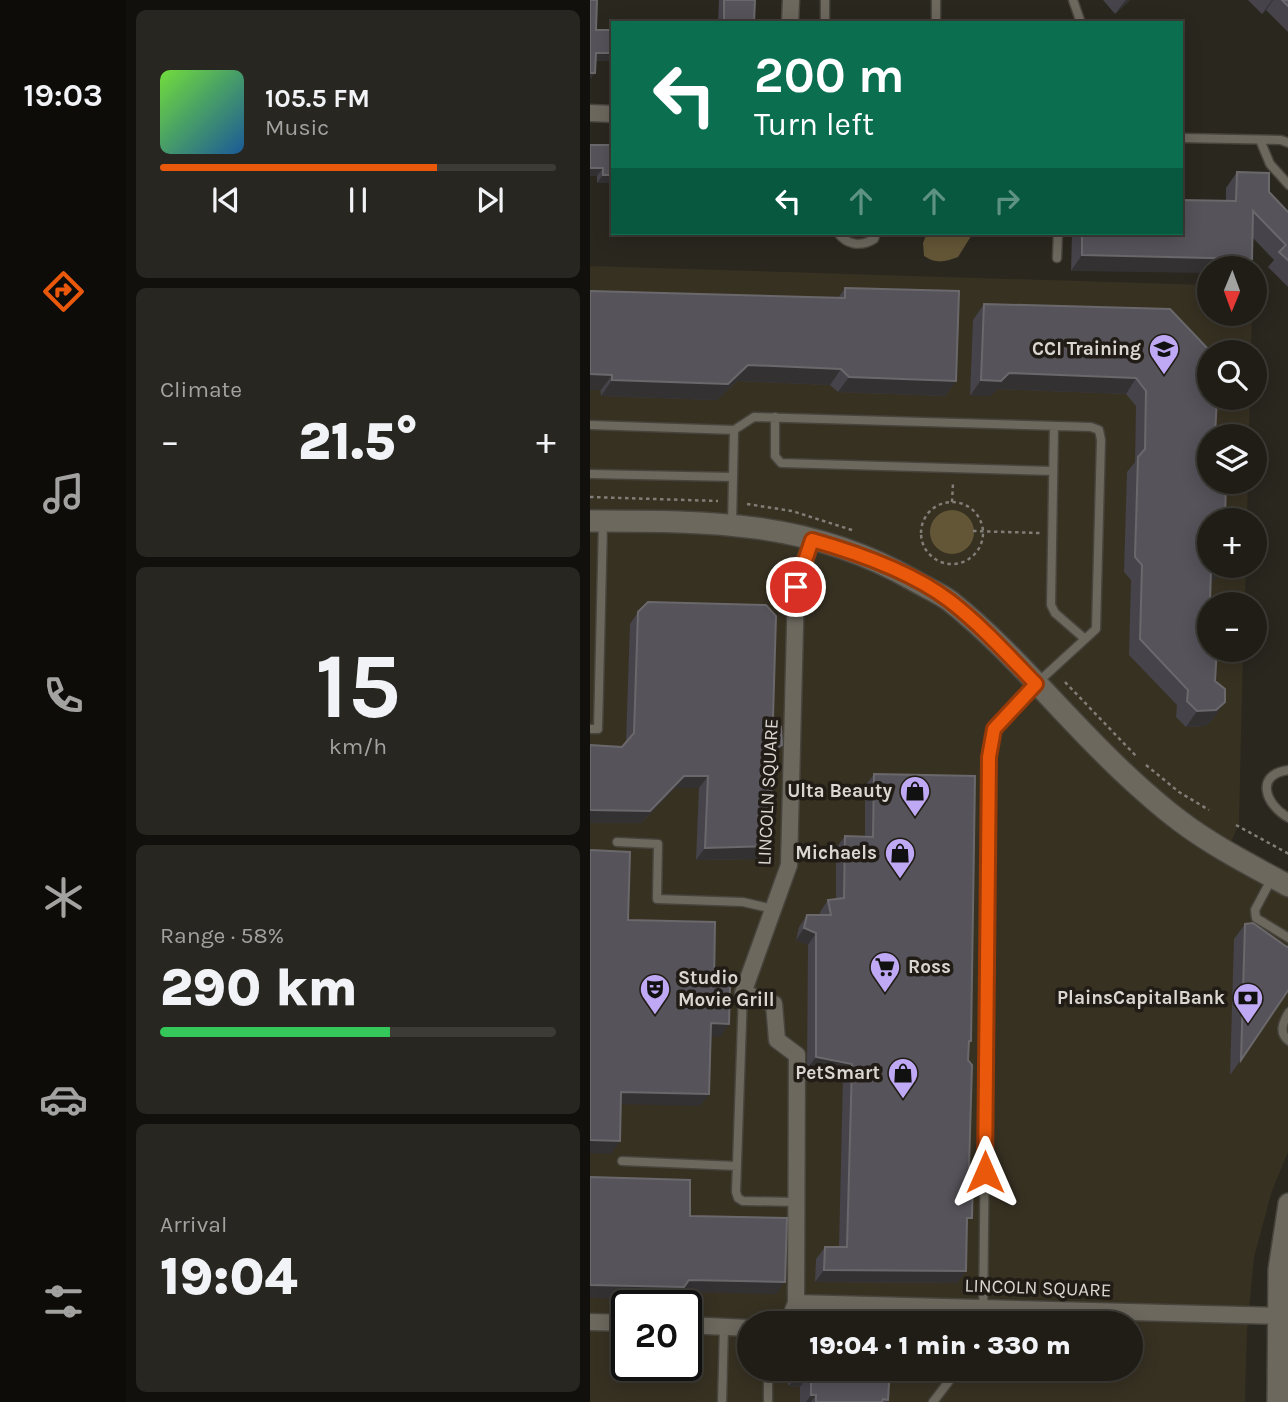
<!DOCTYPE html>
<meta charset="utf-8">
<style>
:root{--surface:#201d17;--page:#282620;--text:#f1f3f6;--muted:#a2a2a1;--line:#3d3b36;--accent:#ea580c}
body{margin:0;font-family:Karla,sans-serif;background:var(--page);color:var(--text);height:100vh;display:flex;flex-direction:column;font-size:26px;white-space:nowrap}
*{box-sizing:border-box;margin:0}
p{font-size:23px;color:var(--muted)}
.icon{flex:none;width:38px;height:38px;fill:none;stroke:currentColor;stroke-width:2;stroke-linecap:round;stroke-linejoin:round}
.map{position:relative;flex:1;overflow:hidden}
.panel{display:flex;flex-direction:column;gap:10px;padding:10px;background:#12100d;width:464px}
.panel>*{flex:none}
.banner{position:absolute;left:21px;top:21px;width:572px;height:214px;border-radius:0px;box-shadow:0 4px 18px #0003,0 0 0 2px var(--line);background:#0b6e4f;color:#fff;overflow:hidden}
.needle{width:46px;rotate:181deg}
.buttons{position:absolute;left:607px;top:256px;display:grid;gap:14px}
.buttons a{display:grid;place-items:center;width:70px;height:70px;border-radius:50%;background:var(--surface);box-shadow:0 4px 18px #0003,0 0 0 2px var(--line);font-size:35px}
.speed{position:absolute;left:21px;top:1290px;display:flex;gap:14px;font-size:35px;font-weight:700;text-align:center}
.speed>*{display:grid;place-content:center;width:91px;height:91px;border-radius:50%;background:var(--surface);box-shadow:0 4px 18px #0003,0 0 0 2px var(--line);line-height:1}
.speed .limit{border:4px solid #111;border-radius:10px;background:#fff;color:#111}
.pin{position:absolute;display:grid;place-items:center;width:60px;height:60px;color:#fff;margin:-30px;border:4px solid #fff;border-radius:50%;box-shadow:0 2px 7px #0007}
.me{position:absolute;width:77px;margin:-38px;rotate:0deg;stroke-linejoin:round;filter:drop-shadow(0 0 5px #0008)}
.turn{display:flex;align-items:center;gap:24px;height:147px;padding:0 28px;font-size:32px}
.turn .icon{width:91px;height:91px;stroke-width:2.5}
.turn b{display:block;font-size:49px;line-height:60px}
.lanes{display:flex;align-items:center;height:66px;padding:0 28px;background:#0003;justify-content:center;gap:35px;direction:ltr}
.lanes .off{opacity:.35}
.big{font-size:52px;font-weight:800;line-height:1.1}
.panel .widget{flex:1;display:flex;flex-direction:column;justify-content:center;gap:10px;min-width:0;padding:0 24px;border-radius:10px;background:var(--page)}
.panel .dial{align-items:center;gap:0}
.dial b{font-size:91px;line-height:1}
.song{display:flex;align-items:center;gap:21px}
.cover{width:84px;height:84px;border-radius:10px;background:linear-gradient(135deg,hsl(100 70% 55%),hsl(210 70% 35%))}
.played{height:7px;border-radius:4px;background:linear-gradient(90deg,var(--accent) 70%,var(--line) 70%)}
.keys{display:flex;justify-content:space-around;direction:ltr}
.heat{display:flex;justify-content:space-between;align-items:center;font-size:38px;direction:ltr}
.charge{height:10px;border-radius:5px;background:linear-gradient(90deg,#34c759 58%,var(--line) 0)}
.trip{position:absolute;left:147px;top:1311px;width:406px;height:70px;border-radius:35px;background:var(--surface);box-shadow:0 4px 18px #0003,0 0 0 2px var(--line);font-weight:800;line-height:70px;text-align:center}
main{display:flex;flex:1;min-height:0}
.menu{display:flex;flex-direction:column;width:126px;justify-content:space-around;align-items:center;background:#0d0c09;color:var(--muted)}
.menu .icon{width:49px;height:49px}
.menu .active{color:var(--accent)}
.menu b{font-size:32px;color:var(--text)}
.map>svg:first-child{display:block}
</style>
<main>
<nav class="menu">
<b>19:03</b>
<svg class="icon active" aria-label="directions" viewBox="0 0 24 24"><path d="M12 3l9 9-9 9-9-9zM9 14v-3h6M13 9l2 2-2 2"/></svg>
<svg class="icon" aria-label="music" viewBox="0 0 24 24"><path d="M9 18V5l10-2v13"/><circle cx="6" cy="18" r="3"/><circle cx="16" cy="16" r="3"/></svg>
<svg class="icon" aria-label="phone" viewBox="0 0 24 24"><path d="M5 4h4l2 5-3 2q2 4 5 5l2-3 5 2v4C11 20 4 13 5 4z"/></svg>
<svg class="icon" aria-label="climate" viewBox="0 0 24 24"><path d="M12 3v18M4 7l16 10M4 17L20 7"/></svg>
<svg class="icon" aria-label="car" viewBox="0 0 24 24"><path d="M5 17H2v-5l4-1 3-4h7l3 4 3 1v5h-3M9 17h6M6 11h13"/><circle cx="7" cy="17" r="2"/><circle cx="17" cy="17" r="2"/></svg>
<svg class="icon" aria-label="filters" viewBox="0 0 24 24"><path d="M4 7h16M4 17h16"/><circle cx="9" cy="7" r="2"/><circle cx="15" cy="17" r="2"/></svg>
</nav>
<section class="panel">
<div class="widget">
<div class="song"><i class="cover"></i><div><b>105.5 FM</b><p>Music</p></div></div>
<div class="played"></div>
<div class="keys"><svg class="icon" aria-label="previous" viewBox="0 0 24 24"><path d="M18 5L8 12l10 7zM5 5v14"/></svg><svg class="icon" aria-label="pause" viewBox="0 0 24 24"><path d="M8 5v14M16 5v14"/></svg><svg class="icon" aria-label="next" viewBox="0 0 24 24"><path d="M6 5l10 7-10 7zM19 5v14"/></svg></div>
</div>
<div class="widget"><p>Climate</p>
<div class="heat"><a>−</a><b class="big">21.5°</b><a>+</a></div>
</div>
<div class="widget dial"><b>15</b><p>km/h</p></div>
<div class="widget"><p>Range · 58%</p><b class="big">290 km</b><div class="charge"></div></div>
<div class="widget"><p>Arrival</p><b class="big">19:04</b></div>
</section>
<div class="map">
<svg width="699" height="1402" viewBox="0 0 699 1402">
<rect width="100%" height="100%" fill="#2a271f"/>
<path fill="#373122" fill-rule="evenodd" d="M0 266 619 285 620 313H662L661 352H620V397H660L659 436H620V481H658L657 520H620V565H656L655 604H620V649H653L649 823 635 857 699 892 698 1152 682 1191 664 1257 657 1330 655 1402H0ZM37 1306H96V1365H37ZM159 1323H541V1368H159Z"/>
<path fill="#635636" d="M337 233H383L368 257C354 262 347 264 334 256L333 243Z
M340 532a22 22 0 1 1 44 0a22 22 0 1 1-44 0Z"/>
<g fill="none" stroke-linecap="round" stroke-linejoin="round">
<g stroke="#47443d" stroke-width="11">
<path id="lane" d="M235 0V23
M483 0 491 23
M346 23V0
M592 138 691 140 699 143
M670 140 680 164 699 185
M248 233C257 245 271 247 284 239L286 233
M467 258 468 233
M185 417V456L191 463 463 471
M0 425 144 430 164 417 501 427 509 430 511 440 506 629 446 684 404 729 399 757 393 1323
M464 426 461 605 465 613 495 639
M0 474 143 477
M142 524 144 430
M0 729H8L13 523
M699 770C664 774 675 805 699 818
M27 842 68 844 67 899 153 902 183 909
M682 878 665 910 666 918 699 938
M153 993 146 1192 148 1198 153 1201 206 1202
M699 1012C693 1022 688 1033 699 1041
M32 1161 147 1166
M132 1402 134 1326
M178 1402V1368
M343 1402 369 1368"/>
</g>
<g stroke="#47443d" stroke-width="19">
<path id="street" d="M200 23 201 0
M0 113 23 114
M206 1303 689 1316
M0 1322 37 1323
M198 1323 206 1303 207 1055 187 1040 184 1004 153 993 199 865 206 587 222 540
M96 1325 159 1328"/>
</g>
<g stroke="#47443d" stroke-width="24">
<path id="secondary" d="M0 521C116 521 219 520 323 580 335 587 349 593 360 601 424 652 474 717 533 772 551 789 570 806 590 821 623 846 662 866 699 886
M688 1402 689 1270 699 1204"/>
</g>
<path stroke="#817e77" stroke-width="2.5" stroke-dasharray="3.5 3.5" stroke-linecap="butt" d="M0 497 128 501
M331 533a31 31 0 1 1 62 0a31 31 0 1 1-62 0Z
M362 502 363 483
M157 504 202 511 262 530
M383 531 450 533
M475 682 546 756
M556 765 589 792 619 810
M646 825 699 854"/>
<use href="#lane" stroke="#6c685e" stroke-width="8"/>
<use href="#street" stroke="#6c685e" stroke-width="16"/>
<use href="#secondary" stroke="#6c685e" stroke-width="21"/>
</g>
<path fill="#46434b" d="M129 0H165L164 23H128Z
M513 0H540L525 14Z
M658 0H699V33L676 10 672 14Z
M0 145H23V183H7V176H0Z
M647 172 679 192 699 213V288L678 267 684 260 663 238 662 259 656 268 481 271 482 233H592L636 201V188Z
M255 288 366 381 355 396 248 392 240 385 147 381 127 400 11 396 0 291 248 298Z
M394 304 580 309 622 583H621L620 604 624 718 615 726 596 727 586 717 587 705 539 655 541 580 534 572 537 472 545 462 546 406 536 394 408 389 400 396H380L383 320Z
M48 612 183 758 179 846 170 859 106 860 109 788H85L51 823H0V745L32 747 36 742 40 624Z
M284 774 379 1045 377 1224 367 1283 225 1282 226 1259 235 1247H249L253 1076 217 1069 218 945 206 940 209 927 217 915H230V912L238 900 246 899V848L255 836H275V786Z
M655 924 651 1060 640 1075 644 939Z
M201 1368H300L297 1402H210V1387L199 1386 195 1378Z"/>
<path fill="#343133" d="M536 0H540L525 14 534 2Z
M682 0H683L676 10 672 14Z
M6 53H23V61H0Z
M0 73H5L0 80Z
M0 168H13L7 176H0Z
M13 175H23V183H7Z
M492 255 662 259 656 268H620V273L481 271Z
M158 365 251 369 240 385 147 381 127 400 11 396 22 380Z
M419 373 546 378 536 394 408 389 400 396H380L391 380Z
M0 374 22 375 11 390H0Z
M259 377 366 381 355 396 248 392Z
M621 567 633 568 622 583 610 582Z
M635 702 624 718 615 726 596 727 607 711Z
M192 745 183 758V751Z
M94 776H118L109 788H85L51 823H0V810Z
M179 846 170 859 106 860 115 848Z
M214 928 226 933 218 945 206 940Z
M121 1023 139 1024 130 1037 112 1036Z
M226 1057 262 1064 253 1076 217 1069Z
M31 1092 119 1094 110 1106 22 1104Z
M0 1140 30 1141 21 1154 0 1153Z
M234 1270 376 1271 367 1283 225 1282Z
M99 1280 195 1282 186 1294 90 1292 85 1300 0 1298V1285Z
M210 1371H221L210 1387 199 1386Z
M221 1395H226L221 1402H216Z"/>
<path fill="#56535a" stroke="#6b686c" stroke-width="2" d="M0 0H7L6 30H23V53H6L5 73H0Z
M134 0H165L164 23H134Z
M692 0H699V7Z
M0 145H23V175H13V168H0Z
M647 172 679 173V192L699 213V261L689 252 696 245 663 211 662 259 492 255V233H592V200L646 201Z
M255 288 369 291 366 381 259 377 251 369 158 365 138 384 22 380V375L0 374V291L255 298Z
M394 304 580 309 621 352H620V397H627L625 436H620V481H636L635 520H620V565H633V568L621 567 620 604V649H627L625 681 635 689V702L626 710 607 711 597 701 598 690 550 639 552 565 545 557 548 457 555 449 556 391 546 378 419 373 411 381 391 380Z
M58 602 176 605 186 616 183 718 191 727 192 745 183 751 179 846 115 848 118 776H94L60 811 0 810V745L32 747 44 733 48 612Z
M284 774 385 776 381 1041H379L378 1060 382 1065 379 1167 383 1174 382 1218H377L376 1271 234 1270 235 1247H257L262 1064 226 1057V933L214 928 217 915H241L238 900 254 898 255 836 283 837Z
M0 850 40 852 38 920 125 922 124 983 140 984 139 1024 121 1023 119 1094 31 1092 30 1141 0 1140Z
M663 923 697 947 699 946V989L651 1060 655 924Z
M0 1177 100 1180V1216L197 1218 195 1282 99 1280 94 1287 0 1285Z
M209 1368H300L298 1400 293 1399 292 1402H226V1395H221V1371H210Z"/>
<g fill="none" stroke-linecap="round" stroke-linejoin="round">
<g stroke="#983908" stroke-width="18">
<path id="route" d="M206 587 222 540C268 553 322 572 360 601 391 625 418 655 446 684L404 729 399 757 395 1172"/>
</g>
<use href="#route" stroke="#ea580c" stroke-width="12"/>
</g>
<defs>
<g id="university-pin" transform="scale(1.575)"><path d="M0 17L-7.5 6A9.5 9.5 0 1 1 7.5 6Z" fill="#bfa9f4" stroke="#211d16"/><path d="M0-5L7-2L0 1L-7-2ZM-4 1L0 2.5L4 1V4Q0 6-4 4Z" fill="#111"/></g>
<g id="shop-pin" transform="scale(1.575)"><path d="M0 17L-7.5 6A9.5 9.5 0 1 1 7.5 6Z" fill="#bfa9f4" stroke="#211d16"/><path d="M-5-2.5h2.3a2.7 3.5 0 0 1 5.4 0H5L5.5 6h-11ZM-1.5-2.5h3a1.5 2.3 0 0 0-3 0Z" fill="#111"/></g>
<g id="supermarket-pin" transform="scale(1.575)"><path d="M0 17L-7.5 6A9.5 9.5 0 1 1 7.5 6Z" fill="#bfa9f4" stroke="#211d16"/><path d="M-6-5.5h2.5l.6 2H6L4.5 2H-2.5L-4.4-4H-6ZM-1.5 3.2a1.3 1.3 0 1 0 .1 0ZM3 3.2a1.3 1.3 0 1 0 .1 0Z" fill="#111"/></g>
<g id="theatre-pin" transform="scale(1.575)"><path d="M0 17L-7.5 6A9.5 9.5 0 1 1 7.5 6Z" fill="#bfa9f4" stroke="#211d16"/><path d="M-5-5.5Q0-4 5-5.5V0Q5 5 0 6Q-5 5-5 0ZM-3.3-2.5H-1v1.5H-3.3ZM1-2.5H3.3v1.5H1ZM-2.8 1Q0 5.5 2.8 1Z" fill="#111"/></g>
<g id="bank-pin" transform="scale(1.575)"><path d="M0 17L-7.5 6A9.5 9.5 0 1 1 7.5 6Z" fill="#bfa9f4" stroke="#211d16"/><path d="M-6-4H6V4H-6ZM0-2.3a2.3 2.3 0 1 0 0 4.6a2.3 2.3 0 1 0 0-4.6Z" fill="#111"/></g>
</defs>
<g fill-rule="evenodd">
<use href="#university-pin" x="574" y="349"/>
<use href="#shop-pin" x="325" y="791"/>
<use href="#shop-pin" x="310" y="853"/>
<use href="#supermarket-pin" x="295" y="967"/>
<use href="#theatre-pin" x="65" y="989"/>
<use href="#bank-pin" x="658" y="998"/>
<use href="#shop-pin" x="313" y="1073"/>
</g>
<g text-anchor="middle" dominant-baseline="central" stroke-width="7" stroke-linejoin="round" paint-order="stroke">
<g font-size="19" font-weight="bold" fill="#dad7d2" stroke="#211d16" text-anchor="end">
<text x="551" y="349">CCI Training</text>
<text x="302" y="791">Ulta Beauty</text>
<text x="287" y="853">Michaels</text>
<text x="318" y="967" text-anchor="start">Ross</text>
<text x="88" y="978" text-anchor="start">Studio<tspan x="88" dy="22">Movie Grill</tspan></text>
<text x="635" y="998">PlainsCapitalBank</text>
<text x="290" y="1073">PetSmart</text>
</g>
<g font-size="19" fill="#dad7d2" stroke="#211d16">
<text transform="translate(178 792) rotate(-87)">LINCOLN SQUARE</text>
<text transform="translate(448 1288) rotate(2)">LINCOLN SQUARE</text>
</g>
</g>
</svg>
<div class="buttons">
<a><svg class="needle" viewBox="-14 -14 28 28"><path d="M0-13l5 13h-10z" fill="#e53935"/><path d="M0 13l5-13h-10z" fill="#a2a2a1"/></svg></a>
<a><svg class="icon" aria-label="search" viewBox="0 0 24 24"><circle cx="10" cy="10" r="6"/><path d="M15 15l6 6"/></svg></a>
<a><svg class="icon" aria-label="layers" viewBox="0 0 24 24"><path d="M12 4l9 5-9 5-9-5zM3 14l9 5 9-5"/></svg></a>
<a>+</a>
<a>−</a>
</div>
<div class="speed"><div class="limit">20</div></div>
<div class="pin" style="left:206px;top:587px;background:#d93025"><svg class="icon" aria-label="arrive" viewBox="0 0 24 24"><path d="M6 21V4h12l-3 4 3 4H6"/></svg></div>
<svg class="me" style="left:395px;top:1172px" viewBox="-20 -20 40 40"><path d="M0-17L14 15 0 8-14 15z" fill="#ea580c" stroke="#fff" stroke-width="4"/></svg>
<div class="trip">19:04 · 1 min · 330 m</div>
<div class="banner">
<div class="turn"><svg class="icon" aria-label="left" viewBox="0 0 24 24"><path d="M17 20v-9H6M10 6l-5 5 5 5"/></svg><div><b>200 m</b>Turn left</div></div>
<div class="lanes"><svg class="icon" aria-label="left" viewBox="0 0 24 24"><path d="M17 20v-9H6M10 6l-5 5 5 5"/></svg><svg class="icon off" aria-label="ahead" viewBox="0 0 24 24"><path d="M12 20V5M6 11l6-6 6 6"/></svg><svg class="icon off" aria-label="ahead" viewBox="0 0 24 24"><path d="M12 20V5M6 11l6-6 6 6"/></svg><svg class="icon off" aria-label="right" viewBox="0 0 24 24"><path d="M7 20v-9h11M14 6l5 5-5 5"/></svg></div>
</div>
</div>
</main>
